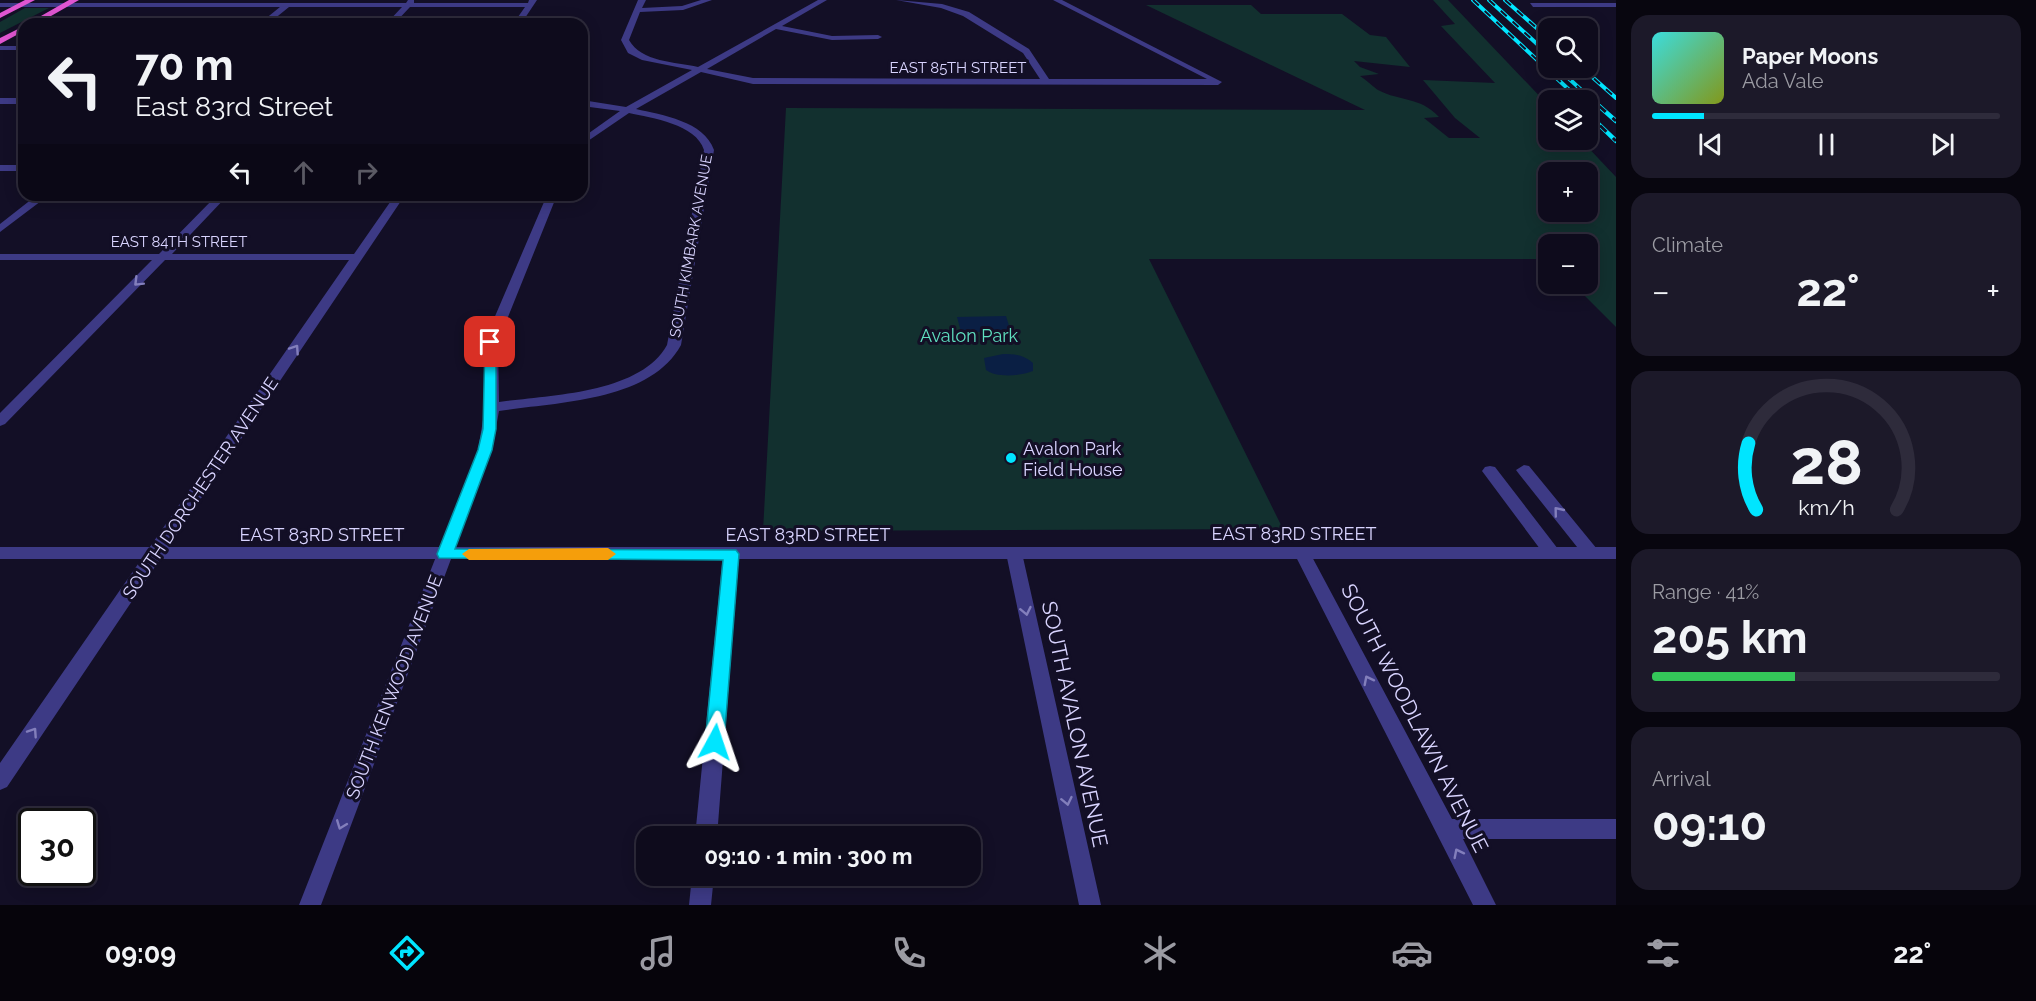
<!DOCTYPE html>
<meta charset="utf-8">
<style>
:root{--surface:#0e0b1c;--page:#1c1929;--text:#f1f3f6;--muted:#9b9ba3;--line:#2e2b3b;--accent:#00e5ff}
body{margin:0;font-family:Raleway,sans-serif;background:var(--page);color:var(--text);height:100vh;display:flex;flex-direction:column;font-size:22px;white-space:nowrap}
*{box-sizing:border-box;margin:0}
p{font-size:20px;color:var(--muted)}
.icon{flex:none;width:33px;height:33px;fill:none;stroke:currentColor;stroke-width:2;stroke-linecap:round;stroke-linejoin:round}
.map{position:relative;flex:1;overflow:hidden}
.drawer{display:flex;flex-direction:column;gap:15px;padding:15px;background:#08060f;width:420px}
.drawer>*{flex:none}
.hud{position:absolute;left:18px;top:18px;width:570px;height:183px;border-radius:18px;box-shadow:0 3px 15px #0003,0 0 0 2px var(--line);background:#0e0b1c;color:var(--text);overflow:hidden}
.fabs{position:absolute;left:1538px;top:18px;display:grid;gap:12px}
.fabs a{display:grid;place-items:center;width:60px;height:60px;border-radius:12px;background:var(--surface);box-shadow:0 3px 15px #0003,0 0 0 2px var(--line);font-size:30px}
.speed{position:absolute;left:18px;top:808px;display:flex;gap:12px;font-size:30px;font-weight:700;text-align:center}
.speed>*{display:grid;place-content:center;width:78px;height:78px;border-radius:50%;background:var(--surface);box-shadow:0 3px 15px #0003,0 0 0 2px var(--line);line-height:1}
.speed .limit{border:3px solid #111;border-radius:9px;background:#fff;color:#111}
.pin{position:absolute;display:grid;place-items:center;width:51px;height:51px;color:#fff;margin:-26px;border-radius:12px;box-shadow:0 3px 9px #0006}
.me{position:absolute;width:66px;margin:-33px;rotate:5deg;stroke-linejoin:round;filter:drop-shadow(0 0 4px #0008)}
.turn{display:flex;align-items:center;gap:21px;height:126px;padding:0 18px;font-size:27px}
.turn .icon{width:78px;height:78px;stroke-width:2.5}
.turn b{display:block;font-size:42px;line-height:51px}
.lanes{display:flex;align-items:center;height:57px;padding:0 18px;background:#0003;justify-content:center;gap:30px;direction:ltr}
.lanes .off{opacity:.35}
.big{font-size:45px;font-weight:700;line-height:1.1}
.drawer .tile{flex:1;display:flex;flex-direction:column;justify-content:center;gap:9px;min-width:0;padding:0 21px;border-radius:18px;background:var(--page)}
.drawer .dial{align-items:center;gap:0}
.dial svg{height:156px;overflow:visible;fill:none;stroke:var(--line);stroke-width:7;stroke-linecap:round;text-anchor:middle}
.dial text{fill:var(--text);stroke:none}
.song{display:flex;align-items:center;gap:18px}
.cover{width:72px;height:72px;border-radius:9px;background:linear-gradient(135deg,hsl(180 70% 55%),hsl(70 70% 35%))}
.played{height:6px;border-radius:3px;background:linear-gradient(90deg,var(--accent) 15%,var(--line) 15%)}
.keys{display:flex;justify-content:space-around;direction:ltr}
.heat{display:flex;justify-content:space-between;align-items:center;font-size:33px;direction:ltr}
.charge{height:9px;border-radius:4px;background:linear-gradient(90deg,#34c759 41%,var(--line) 0)}
.trip{position:absolute;left:636px;top:826px;width:345px;height:60px;border-radius:18px;background:var(--surface);box-shadow:0 3px 15px #0003,0 0 0 2px var(--line);font-weight:700;line-height:60px;text-align:center}
.tabs{display:flex;height:96px;justify-content:space-around;align-items:center;background:#06040b;color:var(--muted)}
.tabs .icon{width:42px;height:42px}
.tabs .active{color:var(--accent)}
.tabs b{font-size:27px;color:var(--text)}
main{display:flex;flex:1;min-height:0}
.map>svg:first-child{display:block}
</style>
<main>
<div class="map">
<svg width="1616" height="905" viewBox="0 0 1616 905">
<rect width="100%" height="100%" fill="#130f26"/>
<path fill="#12302f" fill-rule="evenodd" d="M1433 0H1448L1548 105V140H1581L1616 177V327L1573 284H1587V244H1548V259H1149L1283 529 763 531 786 108 1365 110 1146 5H1251L1261 14H1342L1370 35 1386 37 1410 67 1354 61 1360 67 1379 74 1360 76C1365 79 1376 89 1378 90 1401 102 1419 96 1439 117L1424 118 1449 138H1480L1455 118 1423 80 1495 83 1441 26 1455 24ZM1548 172H1587V212H1548Z
M25 8H49L0 33V22Z"/>
<path fill="#0a1f44" d="M1006 316 1011 332H961L957 317Z
M1003 354C1015 354 1024 355 1033 363V371C1020 376 997 378 986 370L984 358Z"/>
<g fill="none" stroke-linecap="round" stroke-linejoin="round">
<path fill="#3d3a85" fill-rule="evenodd" d="M408 0H414V3H528L529 0H537L521 24H513L525 7H410L394 24H386L402 7H289L268 24H259L280 7H0V3H406Z
M638 0H646L642 8 682 6 701 0H712L683 10 640 12 629 40C641 62 676 62 698 67L818 0H827L782 26 832 36 878 35 882 37 878 39 832 40 776 29 707 69 753 78 1040 79 1023 53 963 16 941 8 896 0 942 4 969 12 1029 49 1049 79H1207L1053 0H1062L1222 82 1218 85 753 84 701 72 636 109C662 115 704 121 714 150L681 345C650 402 556 402 499 411L492 450 321 905H299L478 450 485 408 484 342 547 195H557L498 342 499 402C549 395 640 394 667 345L704 150C696 124 652 118 629 113L582 145V138L620 111 582 106V100L626 107 692 70 642 60 628 53 621 40Z
M1530 3H1616V7H1533Z
M0 46H24V50H0Z
M0 98H24V104H0Z
M0 165H24V171H0Z
M37 195H49L0 232V224Z
M217 195H228L172 254H354L395 195H405L7 787 0 790V763L349 260H165L5 424 0 426V413L152 260H0V254H159Z
M1524 465 1529 466 1597 549 1599 553 1597 557H1585L1519 474 1516 470Z
M1490 466 1495 467 1558 549 1560 553 1558 557H1546L1485 475 1482 471 1485 467Z
M1014 547 1020 549 1022 553 1101 905H1079L1006 553 1008 549Z
M1302 547 1308 549 1310 553 1452 819H1616V839H1463L1496 905H1473L1294 553 1296 549Z
M731 548 737 550 739 554 717 837H695L723 554 725 550Z
M692 876H714L711 905H689Z"/>
<path fill="#3d3a85" fill-rule="evenodd" d="M0 547H1616V559H0Z"/>
<path fill="#e055d1" fill-rule="evenodd" d="M25 0H35L0 18V13Z
M69 0H79L37 24H27Z
M24 26V31L0 44V38Z"/>
<g stroke="#00e5ff" stroke-width="4">
<path id="rail-far1" d="M1473 0 1580 100
M1489 0 1548 54
M1505 0 1548 38
M1582 68 1616 98
M1565 75 1601 108"/>
</g>
<g stroke="#00e5ff" stroke-width="4.5">
<path id="rail" d="M1599 106 1616 121
M1587 113 1616 141"/>
</g>
<use href="#rail-far1" stroke="#130f26" stroke-width="2" stroke-dasharray="8" stroke-linecap="butt"/>
<use href="#rail" stroke="#130f26" stroke-width="3" stroke-dasharray="9" stroke-linecap="butt"/>
</g>
<defs><path id="oneway-chevron" d="M-2-3.5L2.5 0L-2 3.5" fill="none" stroke-width="1.6" stroke-linecap="round" stroke-linejoin="round" transform="scale(1.5)"/></defs>
<g stroke="#837fbc">
<use href="#oneway-chevron" transform="translate(138 282) rotate(135)"/>
<use href="#oneway-chevron" transform="translate(295 349) rotate(-56)"/>
<use href="#oneway-chevron" transform="translate(1558 511) rotate(-129)"/>
<use href="#oneway-chevron" transform="translate(1026 611) rotate(78)"/>
<use href="#oneway-chevron" transform="translate(1368 680) rotate(-117)"/>
<use href="#oneway-chevron" transform="translate(33 732) rotate(-56)"/>
<use href="#oneway-chevron" transform="translate(1067 801) rotate(78)"/>
<use href="#oneway-chevron" transform="translate(341 825) rotate(111)"/>
<use href="#oneway-chevron" transform="translate(1458 853) rotate(-117)"/>
</g>
<path fill="#00e5ff" stroke="#0095a6" stroke-width="1.5" d="M490 339 496 342V429L492 450 455 549 736 550 739 554 724 742 721 748 715 751 708 748 705 742 723 560 439 558 437 554 478 450 483 429 485 342Z"/>
<path fill="#f59e0b" d="M608 548 616 554 608 560H469L462 554 469 549Z"/>
<circle fill="#00e5ff" stroke="#130f26" stroke-width="2" cx="1011" cy="458" r="6"/>
<g text-anchor="middle" dominant-baseline="central" stroke-width="6" stroke-linejoin="round" paint-order="stroke">
<g font-size="15" fill="#d9d4ff" stroke="#130f26">
<text x="958" y="68">EAST 85TH STREET</text>
<text x="179" y="242">EAST 84TH STREET</text>
<text transform="translate(691 246) rotate(-80)">SOUTH KIMBARK AVENUE</text>
</g>
<g font-size="18" fill="#5fe0c0" stroke="#130f26">
<text x="969" y="335">Avalon Park</text>
</g>
<g font-size="18" fill="#d9d4ff" stroke="#130f26" text-anchor="start">
<text x="1023" y="448">Avalon Park<tspan x="1023" dy="21">Field House</tspan></text>
</g>
<g font-size="18" fill="#d9d4ff" stroke="#130f26">
<text transform="translate(200 488) rotate(-56)">SOUTH DORCHESTER AVENUE</text>
<text x="1294" y="533">EAST 83RD STREET</text>
<text x="322" y="534">EAST 83RD STREET</text>
<text x="808" y="534">EAST 83RD STREET</text>
<text transform="translate(394 687) rotate(-69)">SOUTH KENWOOD AVENUE</text>
</g>
<g font-size="21" fill="#d9d4ff" stroke="#130f26">
<text transform="translate(1415 718) rotate(63)">SOUTH WOODLAWN AVENUE</text>
<text transform="translate(1075 724) rotate(78)">SOUTH AVALON AVENUE</text>
</g>
</g>
</svg>
<div class="fabs">
<a><svg class="icon" aria-label="search" viewBox="0 0 24 24"><circle cx="10" cy="10" r="6"/><path d="M15 15l6 6"/></svg></a>
<a><svg class="icon" aria-label="layers" viewBox="0 0 24 24"><path d="M12 4l9 5-9 5-9-5zM3 14l9 5 9-5"/></svg></a>
<a>+</a>
<a>−</a>
</div>
<div class="speed"><div class="limit">30</div></div>
<div class="pin" style="left:490px;top:342px;background:#d93025"><svg class="icon" aria-label="arrive" viewBox="0 0 24 24"><path d="M6 21V4h12l-3 4 3 4H6"/></svg></div>
<svg class="me" style="left:715px;top:742px" viewBox="-20 -20 40 40"><path d="M0-17L14 15 0 8-14 15z" fill="#00e5ff" stroke="#fff" stroke-width="4"/></svg>
<div class="trip">09:10 · 1 min · 300 m</div>
<div class="hud">
<div class="turn"><svg class="icon" aria-label="left" viewBox="0 0 24 24"><path d="M17 20v-9H6M10 6l-5 5 5 5"/></svg><div><b>70 m</b>East 83rd Street</div></div>
<div class="lanes"><svg class="icon" aria-label="left" viewBox="0 0 24 24"><path d="M17 20v-9H6M10 6l-5 5 5 5"/></svg><svg class="icon off" aria-label="ahead" viewBox="0 0 24 24"><path d="M12 20V5M6 11l6-6 6 6"/></svg><svg class="icon off" aria-label="right" viewBox="0 0 24 24"><path d="M7 20v-9h11M14 6l5 5-5 5"/></svg></div>
</div>
</div>
<section class="drawer">
<div class="tile">
<div class="song"><i class="cover"></i><div><b>Paper Moons</b><p>Ada Vale</p></div></div>
<div class="played"></div>
<div class="keys"><svg class="icon" aria-label="previous" viewBox="0 0 24 24"><path d="M18 5L8 12l10 7zM5 5v14"/></svg><svg class="icon" aria-label="pause" viewBox="0 0 24 24"><path d="M8 5v14M16 5v14"/></svg><svg class="icon" aria-label="next" viewBox="0 0 24 24"><path d="M6 5l10 7-10 7zM19 5v14"/></svg></div>
</div>
<div class="tile"><p>Climate</p>
<div class="heat"><a>−</a><b class="big">22°</b><a>+</a></div>
</div>
<div class="tile dial"><svg viewBox="0 0 100 80">
<path d="M14 69A42 42 0 1 1 86 69"/>
<path d="M14 69A42 42 0 0 1 10 35" stroke="#00e5ff"/>
<text x="50" y="56" font-size="32" font-weight="700">28</text>
<text x="50" y="72" font-size="11">km/h</text>
</svg></div>
<div class="tile"><p>Range · 41%</p><b class="big">205 km</b><div class="charge"></div></div>
<div class="tile"><p>Arrival</p><b class="big">09:10</b></div>
</section>
</main>
<nav class="tabs">
<b>09:09</b>
<svg class="icon active" aria-label="directions" viewBox="0 0 24 24"><path d="M12 3l9 9-9 9-9-9zM9 14v-3h6M13 9l2 2-2 2"/></svg>
<svg class="icon" aria-label="music" viewBox="0 0 24 24"><path d="M9 18V5l10-2v13"/><circle cx="6" cy="18" r="3"/><circle cx="16" cy="16" r="3"/></svg>
<svg class="icon" aria-label="phone" viewBox="0 0 24 24"><path d="M5 4h4l2 5-3 2q2 4 5 5l2-3 5 2v4C11 20 4 13 5 4z"/></svg>
<svg class="icon" aria-label="climate" viewBox="0 0 24 24"><path d="M12 3v18M4 7l16 10M4 17L20 7"/></svg>
<svg class="icon" aria-label="car" viewBox="0 0 24 24"><path d="M5 17H2v-5l4-1 3-4h7l3 4 3 1v5h-3M9 17h6M6 11h13"/><circle cx="7" cy="17" r="2"/><circle cx="17" cy="17" r="2"/></svg>
<svg class="icon" aria-label="filters" viewBox="0 0 24 24"><path d="M4 7h16M4 17h16"/><circle cx="9" cy="7" r="2"/><circle cx="15" cy="17" r="2"/></svg>
<b>22°</b>
</nav>
